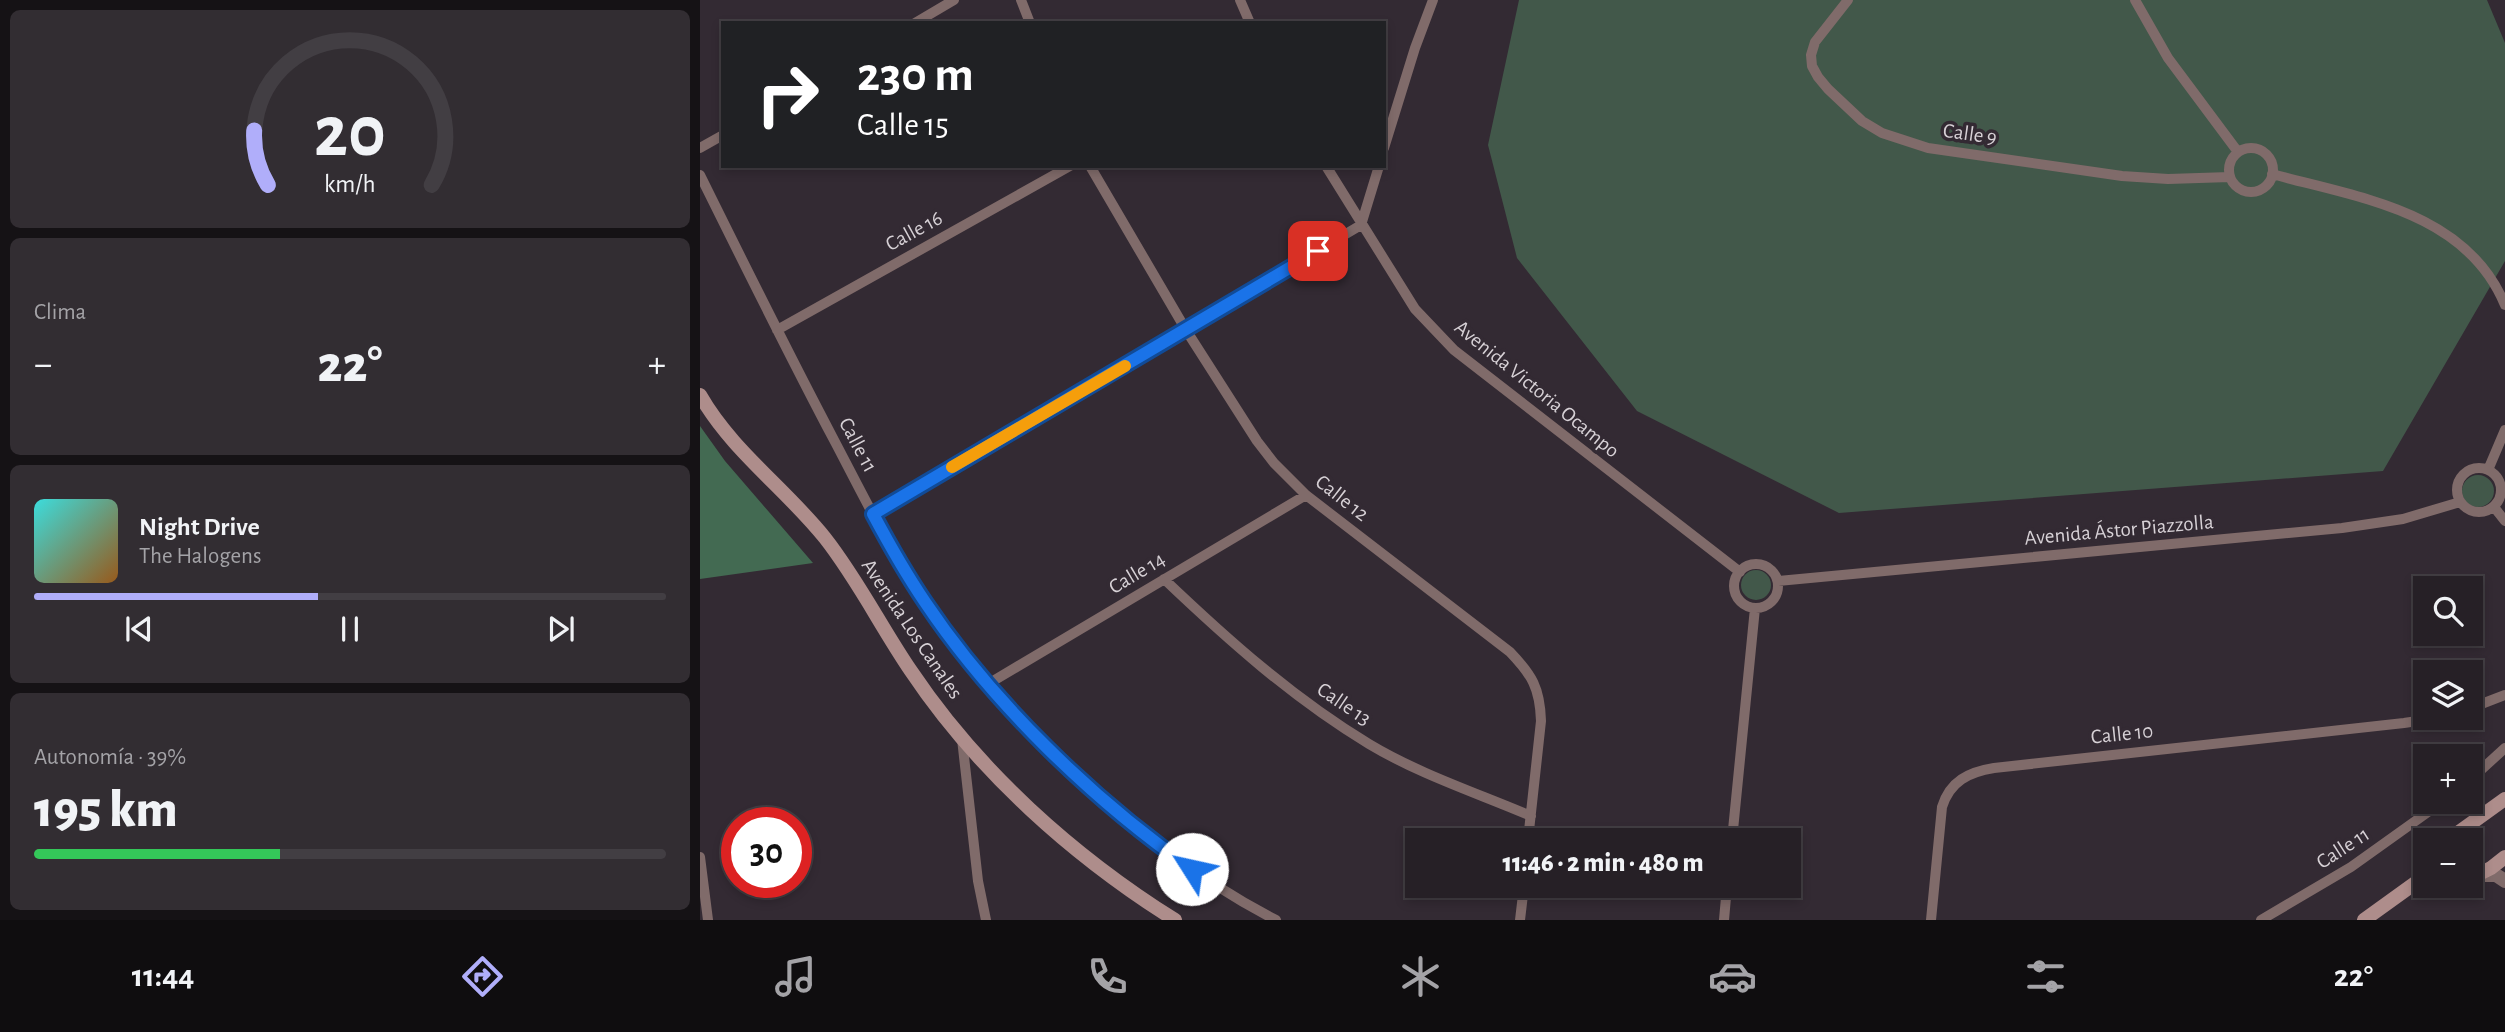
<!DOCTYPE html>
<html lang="es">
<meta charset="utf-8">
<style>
:root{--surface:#262026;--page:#322d32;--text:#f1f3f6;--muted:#a4a3a7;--line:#423e43;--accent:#b0aefa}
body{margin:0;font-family:"Alegreya Sans",sans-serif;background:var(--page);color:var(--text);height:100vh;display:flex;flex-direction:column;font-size:26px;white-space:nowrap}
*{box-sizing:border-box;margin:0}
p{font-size:23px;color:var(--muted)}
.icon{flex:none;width:38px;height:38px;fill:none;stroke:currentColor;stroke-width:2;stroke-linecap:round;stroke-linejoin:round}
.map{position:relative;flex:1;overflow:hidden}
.side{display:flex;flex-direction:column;gap:10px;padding:10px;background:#151215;width:700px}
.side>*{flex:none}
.banner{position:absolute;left:21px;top:21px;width:665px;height:147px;border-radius:0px;box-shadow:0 4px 10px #0003,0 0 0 2px var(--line);background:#202124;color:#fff;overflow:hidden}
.buttons{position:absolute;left:1713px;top:576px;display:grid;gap:14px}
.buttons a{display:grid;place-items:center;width:70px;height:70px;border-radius:0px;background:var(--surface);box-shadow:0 4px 10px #0003,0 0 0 2px var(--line);font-size:35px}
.speed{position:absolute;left:21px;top:807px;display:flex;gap:14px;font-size:35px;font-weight:700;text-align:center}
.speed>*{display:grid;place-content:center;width:91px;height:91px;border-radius:50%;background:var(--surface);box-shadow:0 4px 10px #0003,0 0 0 2px var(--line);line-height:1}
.speed .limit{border:10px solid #d22;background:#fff;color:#111}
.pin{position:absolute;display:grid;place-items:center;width:60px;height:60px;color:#fff;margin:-30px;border-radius:14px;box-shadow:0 4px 10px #0006}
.me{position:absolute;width:77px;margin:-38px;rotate:305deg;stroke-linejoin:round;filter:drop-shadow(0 0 5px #0008)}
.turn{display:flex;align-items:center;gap:24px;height:147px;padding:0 21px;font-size:32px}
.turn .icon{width:91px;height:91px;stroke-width:2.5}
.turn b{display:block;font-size:49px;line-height:60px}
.big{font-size:52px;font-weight:800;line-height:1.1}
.side .widget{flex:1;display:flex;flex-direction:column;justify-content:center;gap:10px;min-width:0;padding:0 24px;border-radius:10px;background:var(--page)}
.side .dial{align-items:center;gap:0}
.dial svg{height:182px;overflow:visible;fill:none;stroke:var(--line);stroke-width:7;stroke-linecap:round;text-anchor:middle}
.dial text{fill:var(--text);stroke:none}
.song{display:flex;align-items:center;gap:21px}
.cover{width:84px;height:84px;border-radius:10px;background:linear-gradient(135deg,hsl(180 70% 55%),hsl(30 70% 35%))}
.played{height:7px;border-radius:4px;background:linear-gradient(90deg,var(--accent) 45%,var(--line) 45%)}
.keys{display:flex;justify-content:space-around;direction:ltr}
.heat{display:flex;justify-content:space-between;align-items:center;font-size:38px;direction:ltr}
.charge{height:10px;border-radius:5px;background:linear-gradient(90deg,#34c759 39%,var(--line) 0)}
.trip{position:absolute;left:705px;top:828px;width:396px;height:70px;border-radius:0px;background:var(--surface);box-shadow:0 4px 10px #0003,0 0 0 2px var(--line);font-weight:800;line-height:70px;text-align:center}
.tabs{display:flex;height:112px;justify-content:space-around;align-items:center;background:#0f0d0f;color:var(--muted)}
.tabs .icon{width:49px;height:49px}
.tabs .selected{color:var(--accent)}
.tabs b{font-size:32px;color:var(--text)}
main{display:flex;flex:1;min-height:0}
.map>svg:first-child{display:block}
</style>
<main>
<section class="side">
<div class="widget dial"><svg viewBox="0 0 100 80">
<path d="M14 69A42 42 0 1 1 86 69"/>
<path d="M14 69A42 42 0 0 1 8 45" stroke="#b0aefa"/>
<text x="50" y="56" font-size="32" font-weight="700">20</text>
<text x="50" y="72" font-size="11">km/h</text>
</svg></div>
<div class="widget"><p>Clima</p>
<div class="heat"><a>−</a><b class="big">22°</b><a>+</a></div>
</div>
<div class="widget">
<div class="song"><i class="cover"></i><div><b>Night Drive</b><p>The Halogens</p></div></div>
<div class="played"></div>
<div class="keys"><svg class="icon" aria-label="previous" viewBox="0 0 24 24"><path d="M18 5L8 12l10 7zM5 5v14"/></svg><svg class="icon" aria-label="pause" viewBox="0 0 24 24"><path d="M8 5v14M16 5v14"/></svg><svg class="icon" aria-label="next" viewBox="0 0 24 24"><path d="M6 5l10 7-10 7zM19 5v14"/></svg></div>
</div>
<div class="widget"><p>Autonomía · 39%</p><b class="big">195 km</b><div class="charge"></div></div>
</section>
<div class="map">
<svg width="1805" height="920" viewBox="0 0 1805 920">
<rect width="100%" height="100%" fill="#332a33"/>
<path fill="#42584a" d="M819 0H1787L1805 43V261L1683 471 1139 513 937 411 817 258 788 145Z
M1762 491a16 16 0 1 1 32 0a16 16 0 1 1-32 0Z
M1041 585a15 15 0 1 1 30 0a15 15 0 1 1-30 0Z"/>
<path fill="#436a52" d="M0 426 25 461 113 563 0 579Z"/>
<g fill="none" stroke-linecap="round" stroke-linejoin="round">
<path stroke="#806b6a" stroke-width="10" d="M321 0 330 23
M540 0 550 23
M1148 0 1115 42 1111 55 1112 66 1118 77 1128 89 1162 121 1182 133 1228 148 1422 176 1468 179 1530 177
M1435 0 1468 58 1538 152
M215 23 254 0
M0 148 23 135
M684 148 715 48 733 0
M1529 170a22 22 0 1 1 44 0a22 22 0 1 1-44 0Z
M390 166 486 330 557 441 574 463 606 495 810 652C832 675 840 688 841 721L828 840
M626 166 715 309 754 350 1040 572
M1572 174C1659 198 1766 211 1805 305
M0 175C44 264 88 353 134 440 163 495 190 551 225 602 266 663 316 716 368 766 431 826 498 880 576 920
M77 330 370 166
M1757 490a22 22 0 1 1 44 0a22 22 0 1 1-44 0Z
M1788 470 1805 430
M1794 507 1805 521
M173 514 661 225 679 166
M1034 586a22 22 0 1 1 44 0a22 22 0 1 1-44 0Z
M464 579C528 640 593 698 669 744 719 774 777 793 831 816
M1078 581 1642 528 1703 519 1760 502
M288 684 606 495
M1771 708 1805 695
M262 739 278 881 286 920
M1771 779 1805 748
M1032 840 1055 608
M0 857 8 920
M820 920 824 886
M1024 920 1027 886
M1231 920 1242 807C1250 781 1269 772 1294 768L1704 723 1737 718
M1561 920 1651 867 1742 802"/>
<path stroke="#806b6a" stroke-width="14" d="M1780 875H1796L1805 881"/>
<path stroke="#ae8d8b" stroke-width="14" d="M0 395C32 451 85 488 125 538 158 580 181 627 211 671 278 771 373 856 475 920
M1748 840 1805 799
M1771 878 1791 868 1805 857
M1664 920 1725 876"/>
</g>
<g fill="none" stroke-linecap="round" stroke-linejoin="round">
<g stroke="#114b97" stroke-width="18">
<path id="route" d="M492 869C393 800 292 702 225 602 206 574 189 544 173 514L618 251"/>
</g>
<use href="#route" stroke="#1a73e8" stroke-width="12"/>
<path stroke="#f59e0b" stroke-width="12" d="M252 467 425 366"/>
</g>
<g text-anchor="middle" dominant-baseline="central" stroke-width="7" stroke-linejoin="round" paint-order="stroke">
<g font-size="21" fill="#d7d1d6" stroke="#332a33">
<text transform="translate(1270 134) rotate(8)">Calle 9</text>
<text transform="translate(214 231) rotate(-29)">Calle 16</text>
<text transform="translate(837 389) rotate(39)">Avenida Victoria Ocampo</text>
<text transform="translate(158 445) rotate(62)">Calle 11</text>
<text transform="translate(642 498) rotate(38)">Calle 12</text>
<text transform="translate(1419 530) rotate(-5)">Avenida Ástor Piazzolla</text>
<text transform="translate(437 573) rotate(-31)">Calle 14</text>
<text transform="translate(212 629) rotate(56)">Avenida Los Canales</text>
<text transform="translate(644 704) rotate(34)">Calle 13</text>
<text transform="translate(1422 734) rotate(-6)">Calle 10</text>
<text transform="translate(1643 848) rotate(-33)">Calle 11</text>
</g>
</g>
</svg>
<div class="buttons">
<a><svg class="icon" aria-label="search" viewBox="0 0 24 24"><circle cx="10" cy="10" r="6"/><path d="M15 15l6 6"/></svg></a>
<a><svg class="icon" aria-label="layers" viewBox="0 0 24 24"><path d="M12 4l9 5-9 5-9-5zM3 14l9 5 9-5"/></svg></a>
<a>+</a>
<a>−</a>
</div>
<div class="speed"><div class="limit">30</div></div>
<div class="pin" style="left:618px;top:251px;background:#d93025"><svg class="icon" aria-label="arrive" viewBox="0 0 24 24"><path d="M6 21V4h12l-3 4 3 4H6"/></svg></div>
<svg class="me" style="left:492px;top:869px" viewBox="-20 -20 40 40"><circle r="19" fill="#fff"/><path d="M0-13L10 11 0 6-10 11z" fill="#1a73e8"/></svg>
<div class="trip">11:46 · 2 min · 480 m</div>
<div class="banner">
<div class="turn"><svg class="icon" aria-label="right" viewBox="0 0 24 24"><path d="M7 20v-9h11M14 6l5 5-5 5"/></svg><div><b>230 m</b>Calle 15</div></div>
</div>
</div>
</main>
<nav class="tabs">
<b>11:44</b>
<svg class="icon selected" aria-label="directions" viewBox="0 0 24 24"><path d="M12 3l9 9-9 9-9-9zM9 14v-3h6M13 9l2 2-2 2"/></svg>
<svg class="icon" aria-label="music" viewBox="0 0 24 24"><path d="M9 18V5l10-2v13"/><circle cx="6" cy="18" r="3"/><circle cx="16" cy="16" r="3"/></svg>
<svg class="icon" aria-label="phone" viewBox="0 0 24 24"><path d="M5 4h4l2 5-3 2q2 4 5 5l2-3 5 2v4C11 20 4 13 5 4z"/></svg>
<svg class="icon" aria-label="climate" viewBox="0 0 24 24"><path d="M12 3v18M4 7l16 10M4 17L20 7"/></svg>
<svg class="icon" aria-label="car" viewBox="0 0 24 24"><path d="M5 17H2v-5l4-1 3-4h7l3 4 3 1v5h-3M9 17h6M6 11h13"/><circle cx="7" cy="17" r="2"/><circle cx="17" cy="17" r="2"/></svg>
<svg class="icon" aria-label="filters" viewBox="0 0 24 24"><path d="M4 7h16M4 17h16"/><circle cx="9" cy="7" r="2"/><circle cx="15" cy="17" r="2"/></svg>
<b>22°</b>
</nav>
